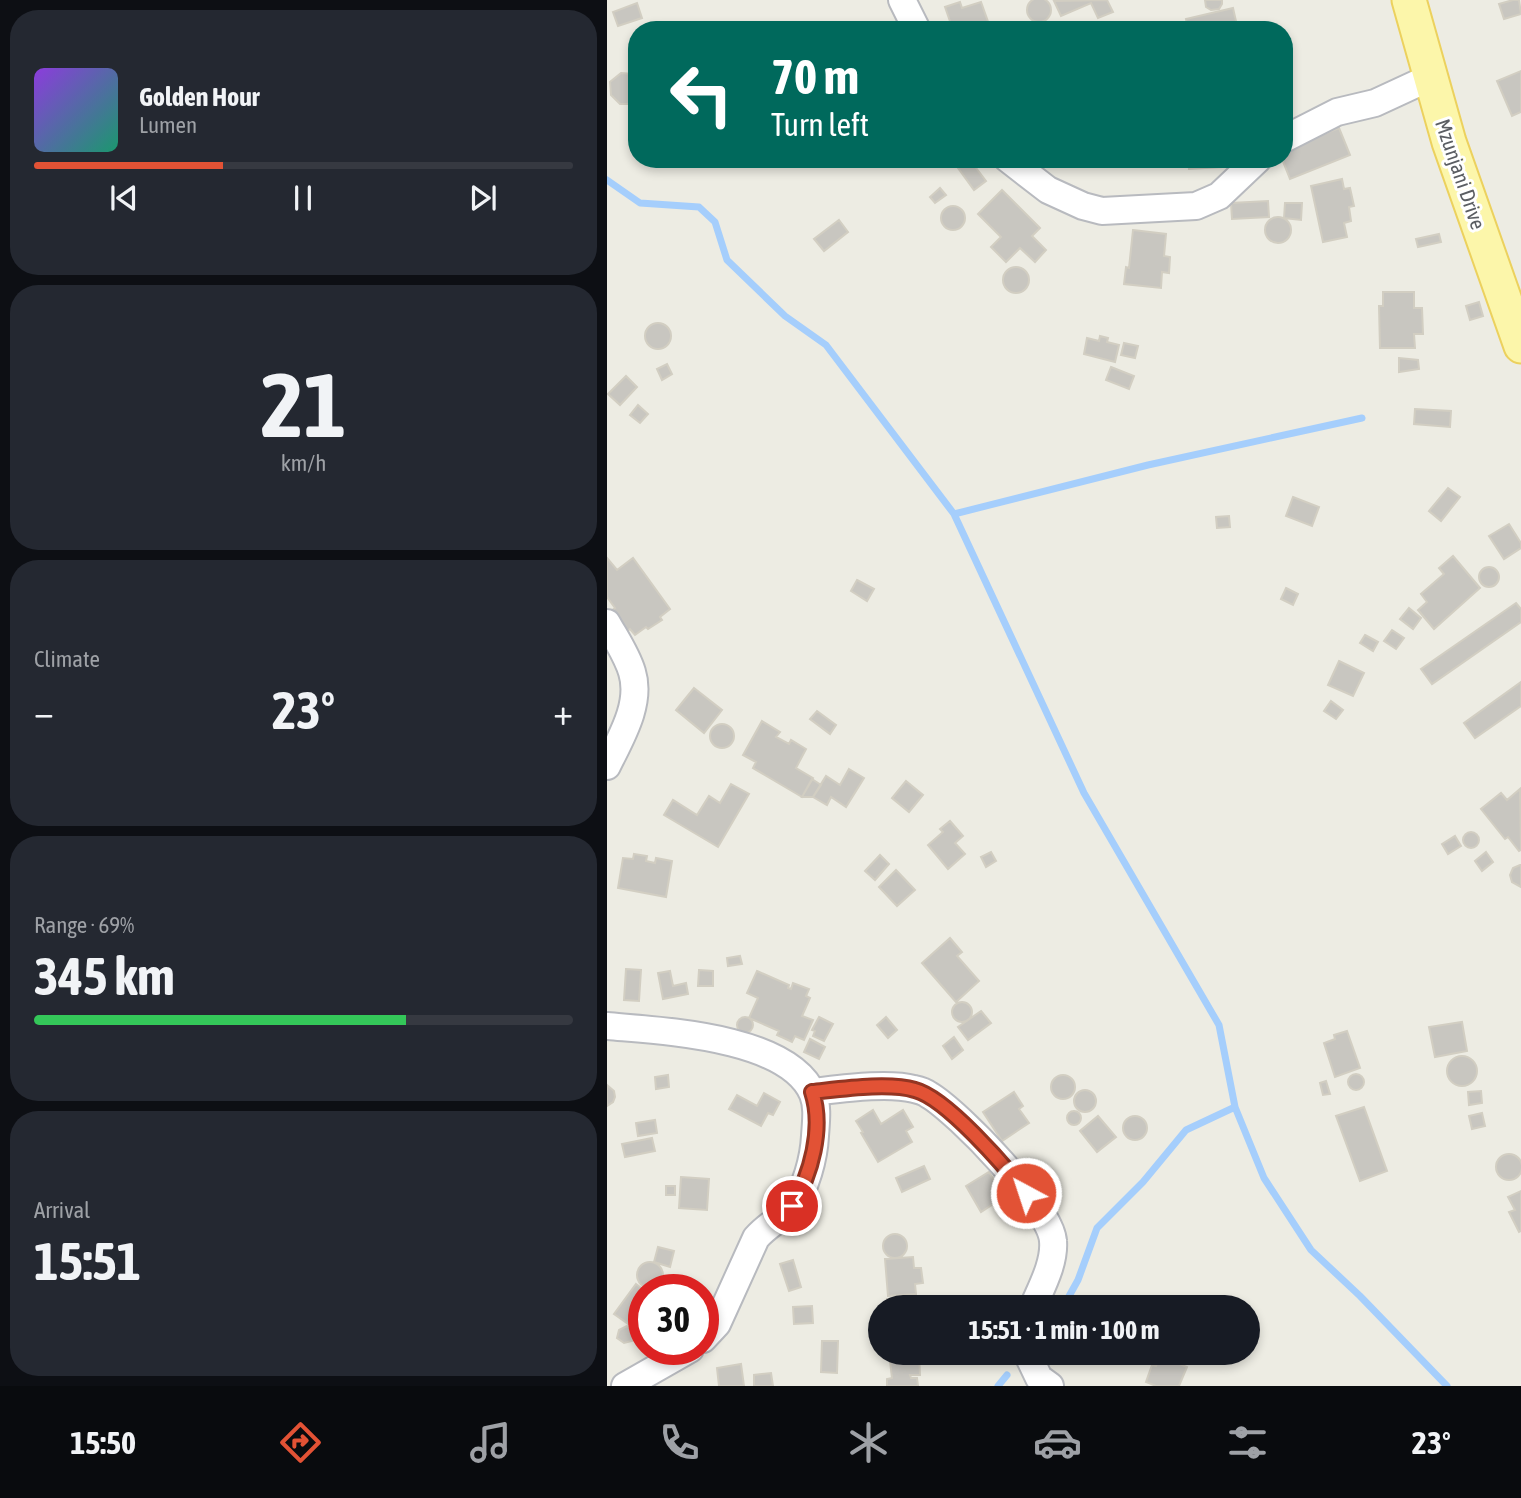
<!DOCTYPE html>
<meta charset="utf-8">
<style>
:root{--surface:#171b24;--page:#242831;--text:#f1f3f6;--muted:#9ea1a6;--line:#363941;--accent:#e25235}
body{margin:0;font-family:"Asap Condensed",sans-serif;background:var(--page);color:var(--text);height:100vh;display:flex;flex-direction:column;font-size:26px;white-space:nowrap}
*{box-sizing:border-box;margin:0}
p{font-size:23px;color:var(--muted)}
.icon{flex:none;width:38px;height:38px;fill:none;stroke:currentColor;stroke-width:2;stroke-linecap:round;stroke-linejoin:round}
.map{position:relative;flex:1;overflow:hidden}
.drawer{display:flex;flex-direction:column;gap:10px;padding:10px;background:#0d0f14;width:607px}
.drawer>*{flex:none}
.hud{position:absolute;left:21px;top:21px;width:665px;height:147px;border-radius:28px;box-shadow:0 4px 10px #0003;background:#00695c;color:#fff;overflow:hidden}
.speed{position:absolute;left:21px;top:1274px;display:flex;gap:14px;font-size:35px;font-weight:700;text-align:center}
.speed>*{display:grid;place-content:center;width:91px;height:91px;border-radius:50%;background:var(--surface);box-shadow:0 4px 10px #0003;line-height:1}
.speed .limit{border:10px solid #d22;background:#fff;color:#111}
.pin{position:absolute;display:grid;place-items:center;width:60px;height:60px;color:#fff;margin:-30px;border:4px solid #fff;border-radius:50%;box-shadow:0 2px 7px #0007}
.me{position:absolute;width:77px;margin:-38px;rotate:320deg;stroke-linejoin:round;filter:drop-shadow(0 0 5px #0008)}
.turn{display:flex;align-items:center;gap:24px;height:147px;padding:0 28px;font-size:32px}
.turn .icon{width:91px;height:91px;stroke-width:2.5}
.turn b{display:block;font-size:49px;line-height:60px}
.big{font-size:52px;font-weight:700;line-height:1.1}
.drawer .tile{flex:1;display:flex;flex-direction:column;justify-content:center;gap:10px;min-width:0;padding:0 24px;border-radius:28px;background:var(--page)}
.drawer .dial{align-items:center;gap:0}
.dial b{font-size:91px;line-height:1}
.song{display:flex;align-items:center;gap:21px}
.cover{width:84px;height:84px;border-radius:10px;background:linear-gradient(135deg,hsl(270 70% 55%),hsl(160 70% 35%))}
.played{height:7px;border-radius:4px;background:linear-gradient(90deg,var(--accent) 35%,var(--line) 35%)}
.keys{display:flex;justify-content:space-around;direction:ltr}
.heat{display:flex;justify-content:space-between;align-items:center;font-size:38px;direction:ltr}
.charge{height:10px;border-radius:5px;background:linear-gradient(90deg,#34c759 69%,var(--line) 0)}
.trip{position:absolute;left:261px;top:1295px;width:392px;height:70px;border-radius:35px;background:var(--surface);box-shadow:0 4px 10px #0003;font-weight:700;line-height:70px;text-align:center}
.dock{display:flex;height:112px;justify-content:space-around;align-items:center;background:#090b0e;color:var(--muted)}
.dock .icon{width:49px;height:49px}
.dock .current{color:var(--accent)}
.dock b{font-size:32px;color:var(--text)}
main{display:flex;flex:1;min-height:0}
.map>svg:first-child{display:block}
</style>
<main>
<section class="drawer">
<div class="tile">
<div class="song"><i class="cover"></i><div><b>Golden Hour</b><p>Lumen</p></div></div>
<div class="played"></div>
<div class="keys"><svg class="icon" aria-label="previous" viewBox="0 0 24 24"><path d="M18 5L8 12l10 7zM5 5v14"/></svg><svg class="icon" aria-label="pause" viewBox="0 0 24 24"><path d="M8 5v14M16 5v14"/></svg><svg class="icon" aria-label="next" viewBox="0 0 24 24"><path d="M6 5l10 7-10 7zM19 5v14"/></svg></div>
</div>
<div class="tile dial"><b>21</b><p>km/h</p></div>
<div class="tile"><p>Climate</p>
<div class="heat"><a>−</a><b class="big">23°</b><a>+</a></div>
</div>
<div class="tile"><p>Range · 69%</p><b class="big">345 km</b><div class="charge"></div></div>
<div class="tile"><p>Arrival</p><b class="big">15:51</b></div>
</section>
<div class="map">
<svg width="914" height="1386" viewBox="0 0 914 1386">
<rect width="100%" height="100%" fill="#edece3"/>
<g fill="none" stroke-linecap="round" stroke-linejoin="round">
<path stroke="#a5cefc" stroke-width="7" d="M0 180 33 203 92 207 108 222 120 260 178 316 219 345 347 514 477 793 612 1025 628 1107 657 1178 704 1250 753 1296 840 1386
M347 514 541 465 755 418
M456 1307 471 1280 490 1228 536 1182 579 1130 628 1107
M391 1386 400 1375"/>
</g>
<path fill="#c8c6c0" stroke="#d2cec2" stroke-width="2" d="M420 10a12 12 0 1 1 24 0a12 12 0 1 1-24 0Z
M500 0 506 12 491 18 484 3 454 16 447 1Z
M598 0H615V4L612 9 604 10 599 7Z
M906 0H912L914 14 897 19 892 4Z
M353 2 355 8 374 2 384 30H346L338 7Z
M30 3 35 18 11 26 6 12Z
M626 8 631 30H581L579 19Z
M914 71V112L905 116 890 81Z
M14 73 26 74 30 79 29 109 25 104H13L4 95 3 82Z
M732 128 743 155 683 179 675 159H677V149Z
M581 159H615V167L582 169Z
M363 160 379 181 367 190 351 168Z
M735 179 737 189 743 188 747 206 742 207 744 221 737 223 740 237 716 242 704 186Z
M333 188 339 195 328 203 323 197Z
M395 190 433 228 425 236 439 250 428 262 413 248 399 262 384 247 394 237 371 214Z
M661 201 662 217 625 219 624 203Z
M678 203H695L694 220 677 218Z
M334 218a12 12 0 1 1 24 0a12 12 0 1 1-24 0Z
M658 230a13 13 0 1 1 26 0a13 13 0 1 1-26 0Z
M232 220 241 232 217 251 207 239Z
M526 230 559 234 557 256 563 257 562 273 555 272 554 288 517 284 519 267 522 268Z
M832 234 834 242 811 247 809 239Z
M396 280a13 13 0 1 1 26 0a13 13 0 1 1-26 0Z
M776 292H807V308H815L816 334H807L808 348H773L772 306H776Z
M872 302 876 316 863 320 859 306Z
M38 336a13 13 0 1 1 26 0a13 13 0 1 1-26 0Z
M493 336 501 338 500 342 512 345 508 362 477 354 480 338 492 341Z
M517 343 531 346 528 358 514 355Z
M792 358 811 360 812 369 792 372Z
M60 364 65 374 55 380 50 369Z
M504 367 527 376 522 389 499 380Z
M19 376 30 387 13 405 1 394Z
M31 405 41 414 33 423 23 415Z
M808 409 844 411 843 427 807 424Z
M841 488 853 497 834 521 822 511Z
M686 497 712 507 705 526 679 516Z
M622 516 623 527 610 528 609 517Z
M902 524 914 543V548L897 559 882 536Z
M846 556 873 588 827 629 811 610 820 602 814 594 837 574 832 568Z
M0 558 10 570 26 558 63 609 53 617 55 620 41 629 39 627 28 635 23 629 19 632 4 611 8 608 0 597Z
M872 577a10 10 0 1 1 20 0a10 10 0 1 1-20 0Z
M250 580 267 589 260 601 244 591Z
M679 588 691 594 686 605 674 599Z
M909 603 914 609V622L825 684 814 669Z
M802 608 814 618 806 629 793 619Z
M785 630 797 638 789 649 777 641Z
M758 635 771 642 766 651 753 643Z
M732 661 757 673 746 696 721 685Z
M914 682V706L868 738 857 723Z
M87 688 115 710 97 733 69 710Z
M724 701 736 710 729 719 717 711Z
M210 711 229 725 223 734 203 719Z
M155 721 173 732 169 737 182 744 184 740 199 749 189 768 206 778 195 797 146 768 149 762 136 755Z
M103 736a12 12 0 1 1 24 0a12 12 0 1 1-24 0Z
M242 769 257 778 239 807 224 797 220 805 206 797 219 776 233 785Z
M205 779 214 785 206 797H195Z
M299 781 316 795 302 812 285 798Z
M124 784 142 794 111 847 57 815 66 800 90 815 102 796 113 803Z
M913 789 914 850 912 851 901 837 898 839 874 809 894 793 900 800Z
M343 821 356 836 348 843 358 854 341 869 321 845 336 832 333 829Z
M856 840a8 8 0 1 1 16 0a8 8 0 1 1-16 0Z
M848 836 854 846 841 854 835 844Z
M384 852 389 861 379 867 374 857Z
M879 852 886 862 875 871 868 861Z
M27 854 40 856 39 861 48 863 49 858 65 861 59 897 11 888 16 858 26 859Z
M273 855 282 864 268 880 258 871Z
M913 865H914V887L905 882 903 875 906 868Z
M289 870 308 890 290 906 272 887Z
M343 938 355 952 350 956 372 981 349 1002 315 963Z
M133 956 135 964 121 966 120 958Z
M19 969 34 970 32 1001 17 1000Z
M92 970 106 971V986H91Z
M63 971 66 986 79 983 81 994 56 999 51 973Z
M150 971 182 985 181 988 184 989 186 983 202 989 199 996 203 998 195 1016 206 1020 197 1040 188 1036 185 1042 170 1035 172 1031 142 1018 151 998 140 993Z
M345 1012a10 10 0 1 1 20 0a10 10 0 1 1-20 0Z
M374 1011 384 1023 361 1040 351 1027Z
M212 1017 226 1024 217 1041 206 1036 208 1031 205 1030Z
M279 1017 290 1030 281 1038 270 1025Z
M130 1025a8 8 0 1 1 16 0a8 8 0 1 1-16 0Z
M855 1022 860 1051 828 1057 822 1027Z
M740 1031 753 1068 728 1077 717 1043 728 1039 727 1035Z
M347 1037 356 1050 345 1059 336 1046Z
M203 1039 218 1047 212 1059 197 1052Z
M840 1071a15 15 0 1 1 30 0a15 15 0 1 1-30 0Z
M741 1082a8 8 0 1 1 16 0a8 8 0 1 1-16 0Z
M444 1087a12 12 0 1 1 24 0a12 12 0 1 1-24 0Z
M61 1075 62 1087 49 1089 48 1077Z
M719 1081 723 1094 716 1095 713 1083Z
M0 1085 7 1091 8 1097 6 1102 0 1106Z
M467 1101a11 11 0 1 1 22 0a11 11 0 1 1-22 0Z
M874 1091 875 1103 862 1105 861 1092Z
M407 1092 416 1106 412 1109 422 1123 395 1141 376 1112Z
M157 1093 173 1102 166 1115 161 1113 154 1126 122 1109 130 1095 150 1106Z
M757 1107 780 1171 753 1181 729 1116Z
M266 1110 274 1124 296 1110 306 1127 299 1131 305 1142 271 1162 254 1133 256 1132 249 1121Z
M460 1118a7 7 0 1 1 14 0a7 7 0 1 1-14 0Z
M875 1113 878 1126 865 1129 862 1116Z
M491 1116 509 1137 490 1152 473 1131Z
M516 1128a12 12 0 1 1 24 0a12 12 0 1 1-24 0Z
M48 1120 50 1133 31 1136 29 1123Z
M45 1138 48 1151 18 1157 15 1144Z
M889 1167a13 13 0 1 1 26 0a13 13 0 1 1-26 0Z
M317 1166 323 1179 295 1192 289 1178Z
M382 1172 397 1197 374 1212 359 1186Z
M74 1177 102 1179 100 1210 72 1208Z
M59 1186H68V1195H59Z
M914 1191V1231L912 1232 902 1212 908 1210 901 1197Z
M276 1246a12 12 0 1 1 24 0a12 12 0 1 1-24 0Z
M51 1247 67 1251 63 1267 47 1262Z
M306 1257 307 1268H314L316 1283 308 1284 309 1294 281 1296 278 1259Z
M186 1260 194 1287 182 1291 173 1264Z
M30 1275a13 13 0 1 1 26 0a13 13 0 1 1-26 0Z
M29 1284 37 1290V1335L7 1314Z
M280 1299H296L297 1307H280Z
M205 1306 206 1323 187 1324 186 1307Z
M20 1326 27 1331 25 1341 17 1343 10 1338 12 1330Z
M215 1341H231L230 1373 214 1372Z
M282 1353H312L313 1375H303L304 1378H310L311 1386H280V1379L285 1378Z
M553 1356 580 1367 572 1386H549L539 1382 545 1365 549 1366Z
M134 1364 137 1386H112L110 1368Z
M164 1373 166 1386H147V1375Z"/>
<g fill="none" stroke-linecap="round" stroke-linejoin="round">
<g stroke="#b8babf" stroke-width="30">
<path id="minor" d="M295 0 310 30
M677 139 730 112 768 103 822 78
M401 159 441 190 476 206 495 211 589 206 612 196 651 159
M0 623C9 639 20 655 25 672 35 704 13 739 0 766
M0 1026C54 1031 181 1036 206 1094 211 1107 209 1121 208 1136 207 1157 199 1189 185 1207 176 1218 161 1224 149 1238L110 1324 96 1339
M205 1092C233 1089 280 1082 307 1089 312 1090 318 1092 322 1095 351 1112 444 1208 446 1241 448 1263 434 1288 426 1307
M420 1353 432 1378 443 1386
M18 1386 83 1349"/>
</g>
<g stroke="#ecd15e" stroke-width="37">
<path id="major" d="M802 0 842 142 914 346"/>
</g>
<use href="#minor" stroke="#fff" stroke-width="26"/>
<use href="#major" stroke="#fcf6aa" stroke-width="33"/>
</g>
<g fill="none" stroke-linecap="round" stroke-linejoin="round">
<g stroke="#933522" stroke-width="18">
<path id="route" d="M185 1206C204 1175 217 1128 205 1092 234 1089 281 1082 308 1090 339 1098 398 1166 419 1193"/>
</g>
<use href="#route" stroke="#e25235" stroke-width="12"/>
</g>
<g text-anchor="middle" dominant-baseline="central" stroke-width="6" stroke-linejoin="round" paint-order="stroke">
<g font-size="21" fill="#5b5e63" stroke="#fff">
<text transform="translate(854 174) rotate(71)">Mzunjani Drive</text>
</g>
</g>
</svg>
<div class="speed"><div class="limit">30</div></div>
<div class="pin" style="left:185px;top:1206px;background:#d93025"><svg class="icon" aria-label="arrive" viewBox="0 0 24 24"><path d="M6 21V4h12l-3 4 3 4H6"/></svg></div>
<svg class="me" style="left:419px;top:1193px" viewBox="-20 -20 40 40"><circle r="17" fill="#e25235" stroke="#fff" stroke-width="3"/><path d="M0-11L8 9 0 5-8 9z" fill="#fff"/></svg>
<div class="trip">15:51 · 1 min · 100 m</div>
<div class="hud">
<div class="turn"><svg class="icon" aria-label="left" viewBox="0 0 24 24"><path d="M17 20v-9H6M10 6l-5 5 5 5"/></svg><div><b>70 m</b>Turn left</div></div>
</div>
</div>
</main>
<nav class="dock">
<b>15:50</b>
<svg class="icon current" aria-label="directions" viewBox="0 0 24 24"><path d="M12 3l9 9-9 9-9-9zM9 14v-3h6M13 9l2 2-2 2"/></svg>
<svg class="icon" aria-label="music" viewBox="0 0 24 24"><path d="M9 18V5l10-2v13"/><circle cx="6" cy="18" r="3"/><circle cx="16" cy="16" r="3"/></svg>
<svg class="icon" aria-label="phone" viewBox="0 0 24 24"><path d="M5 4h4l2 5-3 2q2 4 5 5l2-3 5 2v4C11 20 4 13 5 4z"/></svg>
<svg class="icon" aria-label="climate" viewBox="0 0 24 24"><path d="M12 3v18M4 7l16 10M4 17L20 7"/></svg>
<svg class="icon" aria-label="car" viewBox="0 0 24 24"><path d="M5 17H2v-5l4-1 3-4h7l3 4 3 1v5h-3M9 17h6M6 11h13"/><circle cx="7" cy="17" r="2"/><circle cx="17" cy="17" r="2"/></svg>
<svg class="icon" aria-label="filters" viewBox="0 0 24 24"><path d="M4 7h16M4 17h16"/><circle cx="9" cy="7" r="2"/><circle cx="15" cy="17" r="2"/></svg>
<b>23°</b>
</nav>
